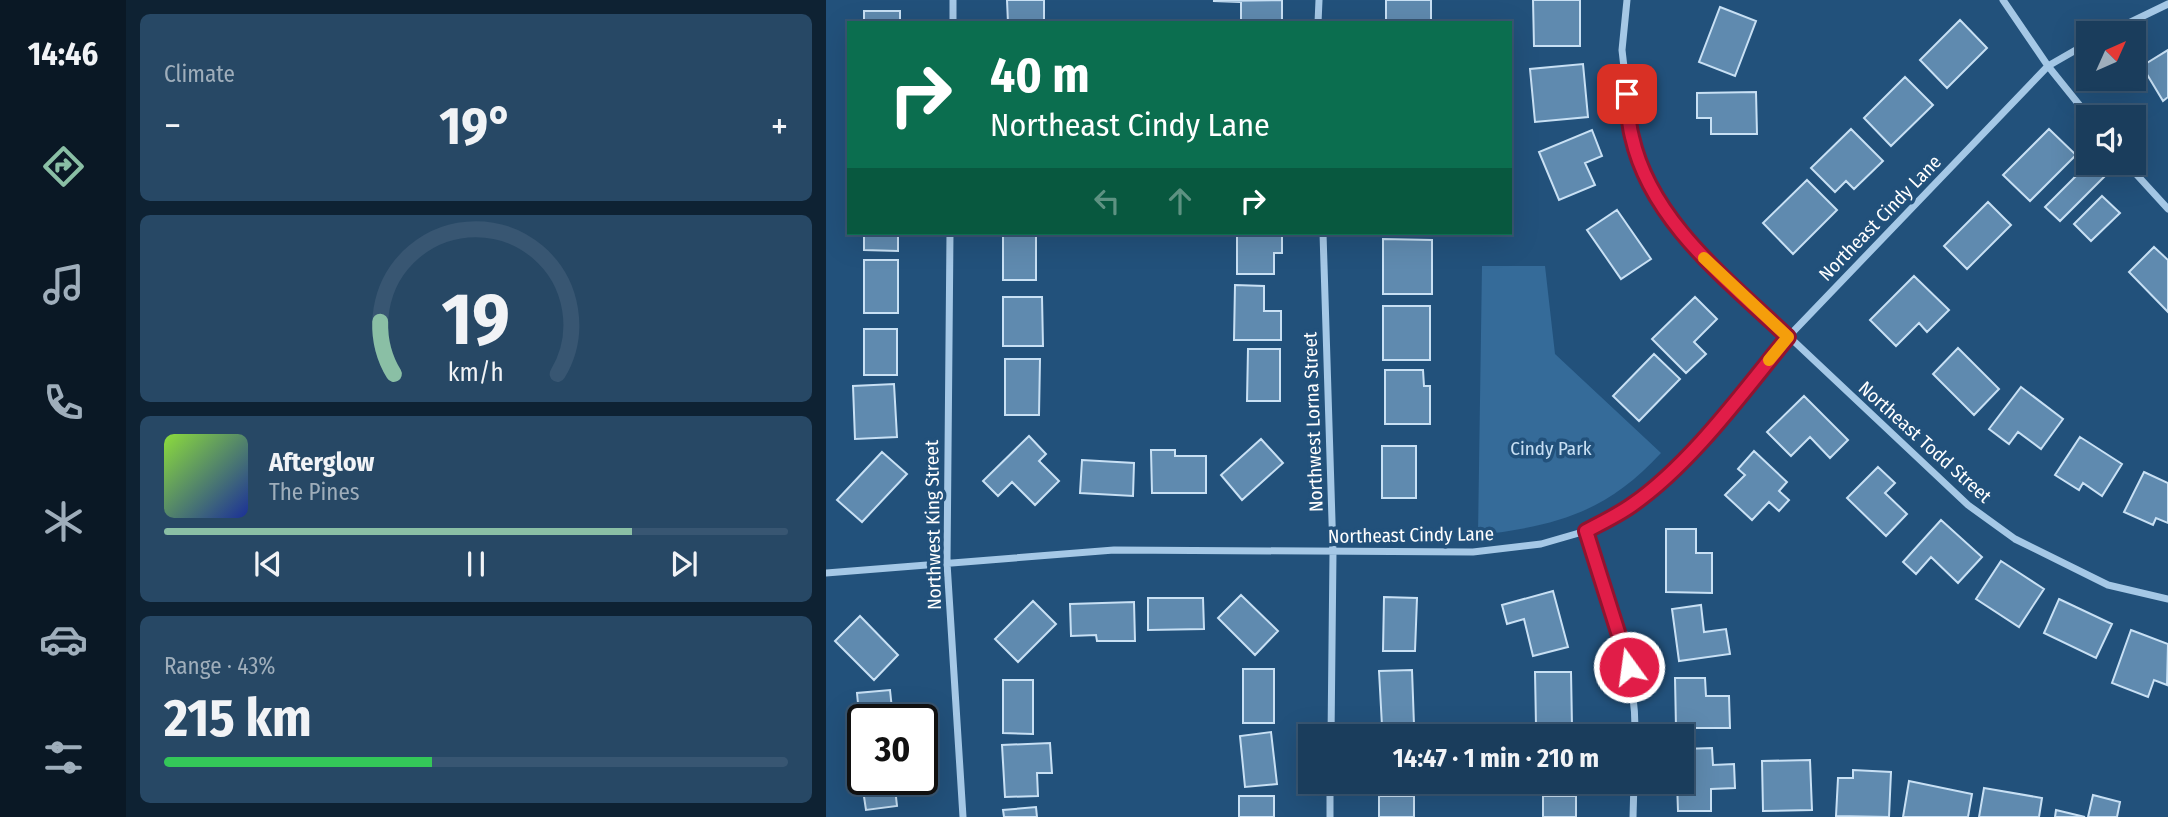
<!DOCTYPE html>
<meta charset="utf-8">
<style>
:root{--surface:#1a3d5c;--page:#274865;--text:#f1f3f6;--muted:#9faebb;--line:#385672;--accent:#8abfa5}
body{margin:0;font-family:"Fira Sans Condensed",sans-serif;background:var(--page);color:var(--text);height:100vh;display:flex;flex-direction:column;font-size:26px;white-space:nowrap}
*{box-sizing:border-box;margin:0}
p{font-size:23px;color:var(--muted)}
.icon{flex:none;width:38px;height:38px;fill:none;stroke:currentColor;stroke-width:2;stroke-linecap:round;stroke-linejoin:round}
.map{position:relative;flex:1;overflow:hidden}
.side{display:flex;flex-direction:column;gap:14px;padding:14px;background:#0e2233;width:700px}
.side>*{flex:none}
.top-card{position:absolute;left:21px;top:21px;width:665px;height:214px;border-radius:0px;box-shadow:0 7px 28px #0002,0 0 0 2px var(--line);background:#0b6e4f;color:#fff;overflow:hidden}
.needle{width:46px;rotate:45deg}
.controls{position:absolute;left:1250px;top:21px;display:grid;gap:14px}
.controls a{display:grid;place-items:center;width:70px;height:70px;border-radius:0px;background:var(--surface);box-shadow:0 7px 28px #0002,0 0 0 2px var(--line);font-size:35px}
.speed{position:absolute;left:21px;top:704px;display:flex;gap:14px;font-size:35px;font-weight:700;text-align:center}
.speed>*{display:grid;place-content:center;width:91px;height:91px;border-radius:50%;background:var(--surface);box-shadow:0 7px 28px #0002,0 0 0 2px var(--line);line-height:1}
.speed .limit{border:4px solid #111;border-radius:10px;background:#fff;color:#111}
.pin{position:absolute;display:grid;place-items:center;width:60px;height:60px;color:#fff;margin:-30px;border-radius:14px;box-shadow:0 4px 10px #0006}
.me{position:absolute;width:77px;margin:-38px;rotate:346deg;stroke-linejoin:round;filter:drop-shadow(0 0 5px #0008)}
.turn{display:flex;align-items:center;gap:24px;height:147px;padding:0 28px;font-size:32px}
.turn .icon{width:91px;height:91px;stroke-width:2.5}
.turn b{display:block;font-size:49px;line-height:60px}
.lanes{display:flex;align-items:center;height:66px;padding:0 28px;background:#0003;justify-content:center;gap:35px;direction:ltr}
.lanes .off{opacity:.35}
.big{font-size:52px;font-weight:700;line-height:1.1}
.side .widget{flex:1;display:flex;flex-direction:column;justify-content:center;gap:10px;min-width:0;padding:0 24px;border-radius:10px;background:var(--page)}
.side .dial{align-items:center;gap:0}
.dial svg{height:182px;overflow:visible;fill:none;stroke:var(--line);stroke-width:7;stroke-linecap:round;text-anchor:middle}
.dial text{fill:var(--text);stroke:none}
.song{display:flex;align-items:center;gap:21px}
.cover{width:84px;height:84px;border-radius:10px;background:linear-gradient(135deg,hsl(90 70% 55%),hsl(230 70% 35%))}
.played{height:7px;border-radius:4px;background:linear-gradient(90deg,var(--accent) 75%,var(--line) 75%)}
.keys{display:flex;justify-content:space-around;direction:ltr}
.heat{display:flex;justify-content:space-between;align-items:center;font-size:38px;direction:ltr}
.charge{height:10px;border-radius:5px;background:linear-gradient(90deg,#34c759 43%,var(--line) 0)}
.trip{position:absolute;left:472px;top:724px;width:396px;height:70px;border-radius:0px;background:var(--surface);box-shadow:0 7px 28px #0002,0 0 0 2px var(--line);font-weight:700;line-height:70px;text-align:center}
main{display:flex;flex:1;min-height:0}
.tab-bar{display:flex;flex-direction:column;width:126px;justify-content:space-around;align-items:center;background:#0a1825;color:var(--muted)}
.tab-bar .icon{width:49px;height:49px}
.tab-bar .on{color:var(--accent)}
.tab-bar b{font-size:32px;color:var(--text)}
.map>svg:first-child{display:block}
</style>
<main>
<nav class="tab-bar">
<b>14:46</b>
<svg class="icon on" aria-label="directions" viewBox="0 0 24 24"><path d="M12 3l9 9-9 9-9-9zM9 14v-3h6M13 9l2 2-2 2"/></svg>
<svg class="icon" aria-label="music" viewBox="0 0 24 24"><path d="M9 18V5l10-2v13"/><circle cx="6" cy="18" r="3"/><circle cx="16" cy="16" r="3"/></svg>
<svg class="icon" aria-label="phone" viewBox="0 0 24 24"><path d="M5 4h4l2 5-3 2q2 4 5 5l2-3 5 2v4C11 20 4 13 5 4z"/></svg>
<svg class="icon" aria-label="climate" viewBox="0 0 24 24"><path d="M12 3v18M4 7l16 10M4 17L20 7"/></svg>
<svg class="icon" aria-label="car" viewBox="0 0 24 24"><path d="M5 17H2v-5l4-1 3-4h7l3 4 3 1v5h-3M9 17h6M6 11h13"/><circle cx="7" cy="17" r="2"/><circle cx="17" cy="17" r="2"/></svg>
<svg class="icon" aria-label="filters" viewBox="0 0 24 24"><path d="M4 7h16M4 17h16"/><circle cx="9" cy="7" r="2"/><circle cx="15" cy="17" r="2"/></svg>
</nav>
<section class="side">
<div class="widget"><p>Climate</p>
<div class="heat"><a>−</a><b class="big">19°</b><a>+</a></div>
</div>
<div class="widget dial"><svg viewBox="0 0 100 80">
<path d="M14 69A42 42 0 1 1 86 69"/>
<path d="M14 69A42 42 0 0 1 8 46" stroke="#8abfa5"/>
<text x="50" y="56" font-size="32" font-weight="700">19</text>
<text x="50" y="72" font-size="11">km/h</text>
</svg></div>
<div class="widget">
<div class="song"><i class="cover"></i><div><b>Afterglow</b><p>The Pines</p></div></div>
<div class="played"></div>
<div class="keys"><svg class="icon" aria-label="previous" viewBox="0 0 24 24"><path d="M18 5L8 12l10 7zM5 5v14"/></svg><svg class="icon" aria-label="pause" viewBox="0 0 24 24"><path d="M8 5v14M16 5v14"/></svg><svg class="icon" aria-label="next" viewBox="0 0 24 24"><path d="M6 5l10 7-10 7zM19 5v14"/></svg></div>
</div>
<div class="widget"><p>Range · 43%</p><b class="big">215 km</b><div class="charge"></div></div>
</section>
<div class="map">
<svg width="1342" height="817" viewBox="0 0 1342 817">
<rect width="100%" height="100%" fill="#22517b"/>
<path fill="#356b99" d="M656 266H719L729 354 835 453C780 513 729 526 652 535Z"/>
<path fill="#5f8aaf" stroke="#c8e0f4" stroke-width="2" d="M181 0H218V23H182Z
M456 0V21L415 20V2L387 1Z
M560 0H605V23H560Z
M707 0H754V46H708Z
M894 7 930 21 909 76 873 62Z
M38 11H74V23H38Z
M1134 20 1161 48 1121 88 1094 60Z
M1342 50V97L1337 101 1316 66Z
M757 64 762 117 709 122 704 69Z
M1079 77 1107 105 1065 146 1038 118Z
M930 92 931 134H885V118H871V93Z
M1025 129 1057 161 1028 189 1020 181 1009 192 985 168Z
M1223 129 1250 155 1204 201 1177 175Z
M766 130 776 156 759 163 769 185 733 200 713 152Z
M1263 163 1278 177 1234 221 1219 207Z
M981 180 1011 210 967 254 937 223Z
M1276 196 1294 213 1265 241 1248 224Z
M1162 202 1185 225 1141 269 1118 246Z
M791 210 825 259 795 279 761 230Z
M38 233H72V251L38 250Z
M177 233H210V280H177Z
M411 233H456V253H448V274H411Z
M557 239 606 240V294H557Z
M1328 247 1342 260V312L1303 272Z
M38 260H72V313H38Z
M1088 276 1123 310 1101 332 1093 323 1070 346 1044 320Z
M409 285 438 286V311H455V340H408Z
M177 297H216L217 346H177Z
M869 297 891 319 868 342 880 354 860 373 826 339Z
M557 306H604V360H557Z
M38 329H71V375H38Z
M1132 348 1173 389 1148 415 1107 374Z
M422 349H454V401H421Z
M828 354 854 379 813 421 787 396Z
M179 359H214L213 415H179Z
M559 370H597L598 386H604V424H559Z
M68 384 71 437 29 439 27 386Z
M1195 387 1237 419 1215 449 1192 432 1183 444 1163 429Z
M978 396 1022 440 1004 458 984 437 965 456 941 432Z
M203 436 220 454 213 461 233 481 209 505 186 482 172 496 157 481Z
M1254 437 1296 464 1276 496 1257 483 1253 490 1229 475Z
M435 439 457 463 416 500 395 475Z
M556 446H590V498H556Z
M325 450H349V456H380V493H326Z
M928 451 961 482 953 491 963 500 953 511 943 502 926 520 899 495 919 475 912 469Z
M56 452 81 474 36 522 11 500Z
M256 460 308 463 307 496 254 493Z
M1052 467 1069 483 1059 493 1081 514 1060 536 1021 498Z
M1318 472 1342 483V523L1330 518 1327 525 1298 512Z
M1115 520 1156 557 1132 583 1105 557 1090 574 1077 562Z
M840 529H870V553H886V593L840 592Z
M1175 561 1218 589 1193 627 1150 599Z
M727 591 742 647 707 656 698 619 681 624 676 605Z
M415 595 452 631 429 655 392 618Z
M558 597 591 598 589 651H557Z
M322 598H377L378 629 322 630Z
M1233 599 1286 624 1270 658 1218 633Z
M207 601 230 624 192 662 169 639Z
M308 602 309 641H271L270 635 245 636 244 604Z
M875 605 878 632 900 629 904 654 853 661 846 609Z
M34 616 72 655 48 680 9 641Z
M1305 630 1342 644 1341 685 1328 680 1322 697 1286 683Z
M417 669H448V723H417Z
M586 670 588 725 556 726 553 671Z
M709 672H745L746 726H710Z
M849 678H879L880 696H903L904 728H850Z
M177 680H207V734L177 733Z
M64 690 67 719H37L36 746 31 693Z
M445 732 451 784 419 787 414 736Z
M224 743 226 773H211L212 796 179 797 176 745Z
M886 748 887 765 908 764 909 788 885 789V811H852L851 782H856V749Z
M32 757H37V779H68L71 806 40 810Z
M984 760 986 810 937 811 936 761Z
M1027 770 1065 772 1063 817 1010 816 1012 778H1027Z
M1083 781 1146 794 1142 817H1077Z
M552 782H585V787H552Z
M717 782H750V787H717Z
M1158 788 1216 798 1213 817H1153Z
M1267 795 1294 802 1291 817H1262Z
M413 796H448V817H413Z
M553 796H588V817H553Z
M717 796H750V817H717Z
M210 807 211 817H178L177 810Z
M1230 810 1259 817H1229Z"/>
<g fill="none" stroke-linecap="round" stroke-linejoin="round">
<path stroke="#a5c8e6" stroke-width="7" d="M801 0 796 50 806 137 828 195 873 252 1142 505 1189 539 1282 585 1342 599
M1177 0 1222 66 1263 117
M127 23V0
M492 23 493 0
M1282 33 1342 4
M1300 163 1342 209
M124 233 121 563 137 817
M497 233 507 553 505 737
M760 531C782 598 811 665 809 737
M0 573 288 550 647 552 715 544 760 531 807 505 886 431 962 337 1222 66 1262 43
M504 817V782
M807 817 808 782"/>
</g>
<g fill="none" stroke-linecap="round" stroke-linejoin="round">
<g stroke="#92132f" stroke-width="18">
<path id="route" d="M801 94C802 108 802 123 806 137 825 222 902 280 962 337 917 392 865 464 806 505 792 515 775 523 760 531L803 667"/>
</g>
<use href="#route" stroke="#e11d48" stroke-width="12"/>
<path stroke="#f59e0b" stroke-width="12" d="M878 258 962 337 943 360"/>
</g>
<g text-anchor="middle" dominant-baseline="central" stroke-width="7" stroke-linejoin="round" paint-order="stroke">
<g font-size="19" fill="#fff" stroke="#22517b">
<text transform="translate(1054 218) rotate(-46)">Northeast Cindy Lane</text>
<text transform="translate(487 422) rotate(-92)">Northwest Lorna Street</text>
<text transform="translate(1099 442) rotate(42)">Northeast Todd Street</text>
<text transform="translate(107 525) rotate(-91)">Northwest King Street</text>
<text transform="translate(585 535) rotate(-1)">Northeast Cindy Lane</text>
</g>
<g font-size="19" fill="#c8e0f4" stroke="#22517b">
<text x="725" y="448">Cindy Park</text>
</g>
</g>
</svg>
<div class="controls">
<a><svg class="needle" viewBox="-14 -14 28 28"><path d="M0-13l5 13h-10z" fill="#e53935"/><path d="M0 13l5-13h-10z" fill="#9faebb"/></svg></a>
<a><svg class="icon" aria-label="sound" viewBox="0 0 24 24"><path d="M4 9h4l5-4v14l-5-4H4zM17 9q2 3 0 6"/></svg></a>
</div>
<div class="speed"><div class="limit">30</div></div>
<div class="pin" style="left:801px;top:94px;background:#d93025"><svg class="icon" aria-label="arrive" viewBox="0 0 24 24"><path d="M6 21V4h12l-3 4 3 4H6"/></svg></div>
<svg class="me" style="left:803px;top:667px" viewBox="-20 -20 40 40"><circle r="17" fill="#e11d48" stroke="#fff" stroke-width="3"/><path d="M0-11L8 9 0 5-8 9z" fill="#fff"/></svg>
<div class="trip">14:47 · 1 min · 210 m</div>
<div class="top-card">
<div class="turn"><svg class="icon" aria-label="right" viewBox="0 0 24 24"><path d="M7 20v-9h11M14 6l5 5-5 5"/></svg><div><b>40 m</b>Northeast Cindy Lane</div></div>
<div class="lanes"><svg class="icon off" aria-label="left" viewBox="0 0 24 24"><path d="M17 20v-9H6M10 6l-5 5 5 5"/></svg><svg class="icon off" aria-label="ahead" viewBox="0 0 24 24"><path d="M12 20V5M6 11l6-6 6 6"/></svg><svg class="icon" aria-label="right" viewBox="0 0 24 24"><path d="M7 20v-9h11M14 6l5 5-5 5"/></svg></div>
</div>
</div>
</main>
